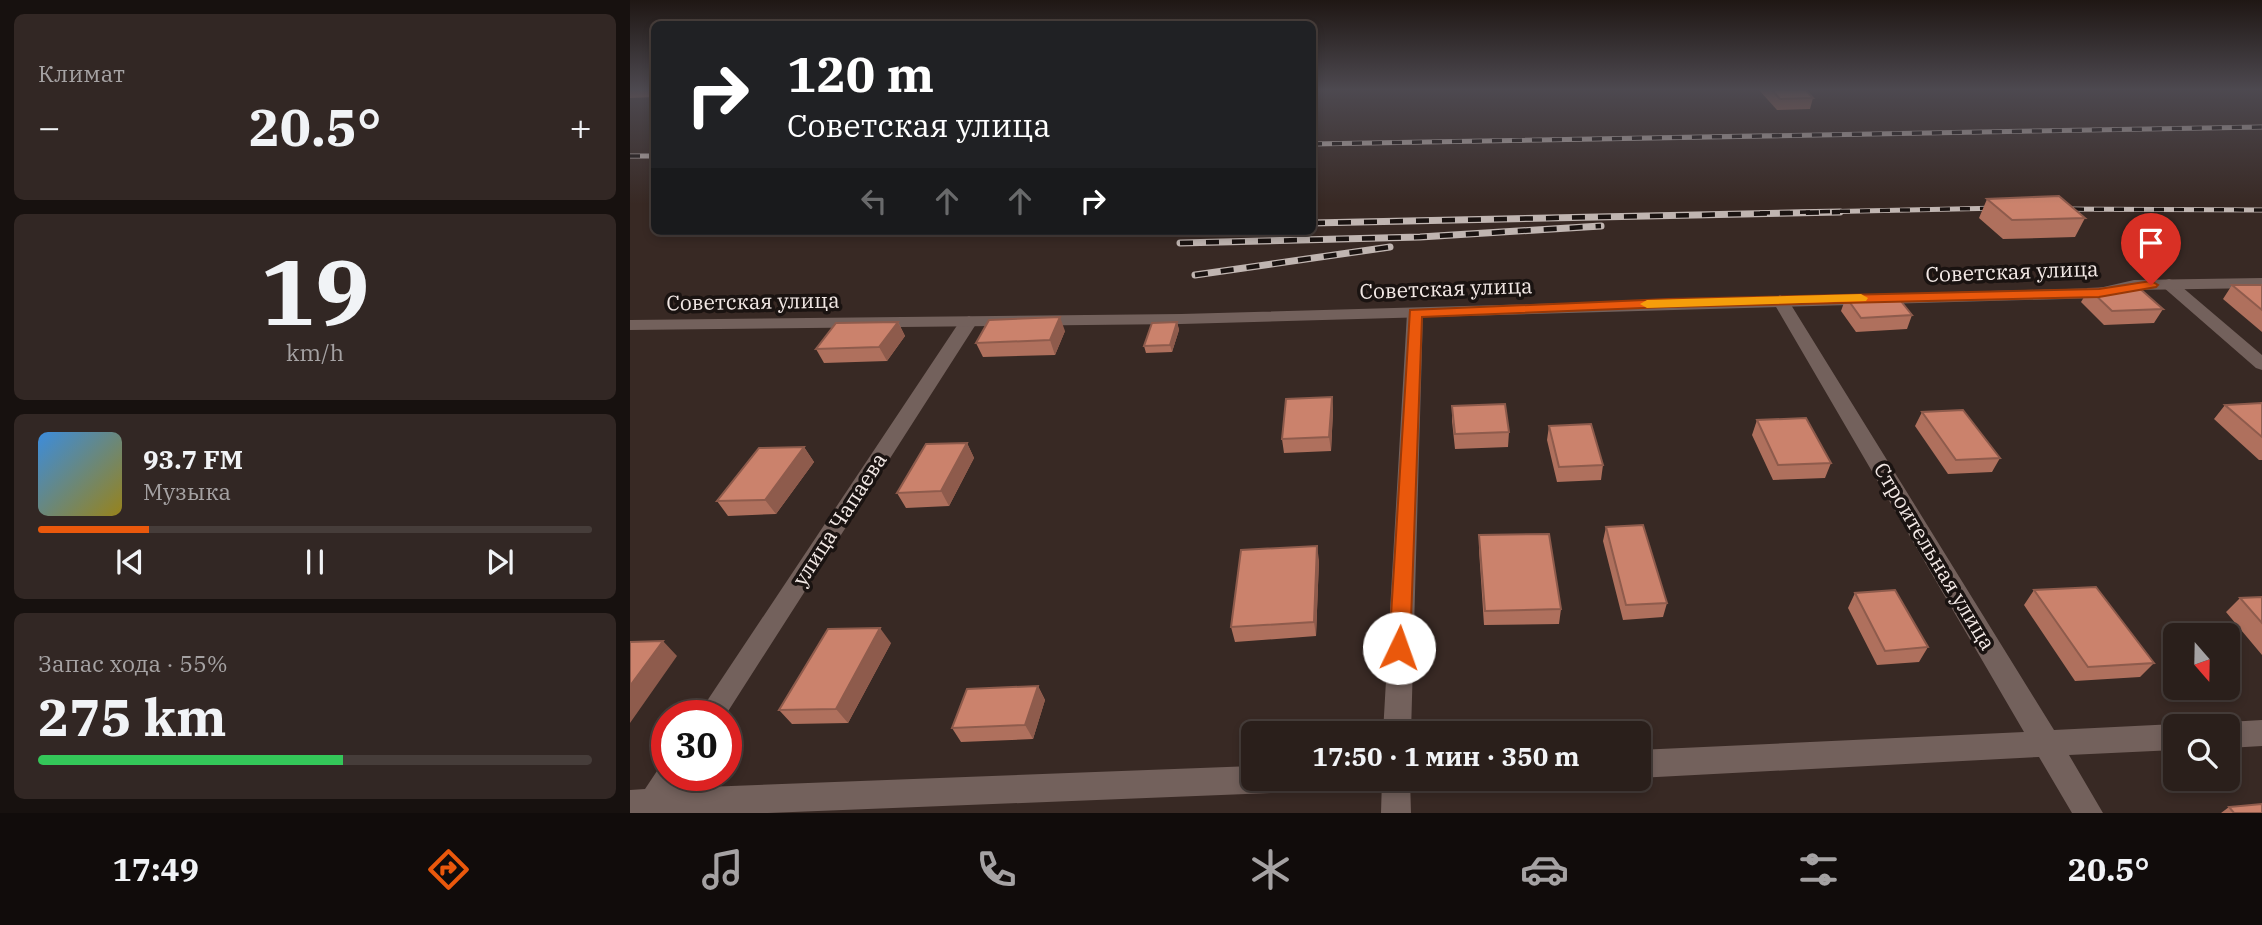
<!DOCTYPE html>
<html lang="ru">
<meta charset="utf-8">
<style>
:root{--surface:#2a1f1b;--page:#322724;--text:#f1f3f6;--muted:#a5a2a3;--line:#463d3a;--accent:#ea580c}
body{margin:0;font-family:"IBM Plex Serif",serif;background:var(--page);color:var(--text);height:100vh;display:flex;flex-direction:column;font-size:26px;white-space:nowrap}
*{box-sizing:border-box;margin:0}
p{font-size:23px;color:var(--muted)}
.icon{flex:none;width:38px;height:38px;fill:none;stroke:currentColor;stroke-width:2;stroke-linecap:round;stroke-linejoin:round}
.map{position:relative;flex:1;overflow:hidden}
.sheet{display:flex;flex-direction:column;gap:14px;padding:14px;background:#17110f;width:630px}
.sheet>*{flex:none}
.guide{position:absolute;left:21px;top:21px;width:665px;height:214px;border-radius:10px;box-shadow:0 4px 10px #0003,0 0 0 2px var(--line);background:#202124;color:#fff;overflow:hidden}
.needle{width:46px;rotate:160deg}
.controls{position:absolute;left:1533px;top:623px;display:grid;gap:14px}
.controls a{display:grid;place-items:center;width:77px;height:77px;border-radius:10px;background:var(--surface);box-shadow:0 4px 10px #0003,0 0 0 2px var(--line);font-size:35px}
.speed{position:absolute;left:21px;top:700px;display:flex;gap:14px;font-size:35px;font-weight:700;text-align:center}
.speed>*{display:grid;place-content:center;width:91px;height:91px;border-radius:50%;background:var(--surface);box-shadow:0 4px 10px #0003,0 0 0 2px var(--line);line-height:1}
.speed .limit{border:10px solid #d22;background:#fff;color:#111}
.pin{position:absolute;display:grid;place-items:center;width:60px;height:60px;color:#fff;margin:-72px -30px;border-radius:50% 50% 50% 0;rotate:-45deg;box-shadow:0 0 7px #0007}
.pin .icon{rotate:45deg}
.me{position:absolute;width:77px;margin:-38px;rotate:3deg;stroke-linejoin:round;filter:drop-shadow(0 0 5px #0008)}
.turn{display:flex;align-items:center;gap:24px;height:147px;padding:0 21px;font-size:32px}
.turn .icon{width:91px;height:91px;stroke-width:2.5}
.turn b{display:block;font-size:49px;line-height:60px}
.lanes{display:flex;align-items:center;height:66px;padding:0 21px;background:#0003;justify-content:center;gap:35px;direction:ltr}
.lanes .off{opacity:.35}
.big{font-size:52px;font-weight:700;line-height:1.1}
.sheet .widget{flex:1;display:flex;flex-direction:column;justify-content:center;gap:10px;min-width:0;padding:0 24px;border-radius:10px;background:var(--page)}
.sheet .dial{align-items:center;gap:0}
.dial b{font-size:91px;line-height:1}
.song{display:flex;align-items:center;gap:21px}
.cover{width:84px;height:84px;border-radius:10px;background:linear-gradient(135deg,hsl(210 70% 55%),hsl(50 70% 35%))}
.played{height:7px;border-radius:4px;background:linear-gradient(90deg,var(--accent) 20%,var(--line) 20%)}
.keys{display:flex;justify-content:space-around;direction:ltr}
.heat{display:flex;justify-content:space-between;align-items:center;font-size:38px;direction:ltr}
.charge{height:10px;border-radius:5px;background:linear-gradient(90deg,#34c759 55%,var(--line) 0)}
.trip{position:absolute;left:611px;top:721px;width:410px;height:70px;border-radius:10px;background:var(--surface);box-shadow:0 4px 10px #0003,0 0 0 2px var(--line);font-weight:700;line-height:70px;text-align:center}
.tab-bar{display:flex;height:112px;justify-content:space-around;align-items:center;background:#110c0b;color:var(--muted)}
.tab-bar .icon{width:49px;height:49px}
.tab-bar .on{color:var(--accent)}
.tab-bar b{font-size:32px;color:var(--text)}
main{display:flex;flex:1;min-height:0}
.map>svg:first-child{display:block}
</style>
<main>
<section class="sheet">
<div class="widget"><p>Климат</p>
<div class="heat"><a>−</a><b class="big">20.5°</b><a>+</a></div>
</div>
<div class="widget dial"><b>19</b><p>km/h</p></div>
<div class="widget">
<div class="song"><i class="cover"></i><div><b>93.7 FM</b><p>Музыка</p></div></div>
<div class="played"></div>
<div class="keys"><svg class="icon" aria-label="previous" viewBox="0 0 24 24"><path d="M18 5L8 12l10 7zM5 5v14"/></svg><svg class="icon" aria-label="pause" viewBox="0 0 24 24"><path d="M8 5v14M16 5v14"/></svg><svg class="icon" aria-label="next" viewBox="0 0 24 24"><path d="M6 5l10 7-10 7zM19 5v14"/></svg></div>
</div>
<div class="widget"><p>Запас хода · 55%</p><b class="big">275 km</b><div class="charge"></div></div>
</section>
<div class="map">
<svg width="1632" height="813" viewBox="0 0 1632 813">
<rect width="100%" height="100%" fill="#382924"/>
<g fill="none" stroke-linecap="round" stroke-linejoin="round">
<path fill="#73615c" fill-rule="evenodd" d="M1539 279 1545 281 1632 355V370L1626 368 1533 287V281Z
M1150 295 1158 300 1424 730 1545 724 1550 726H1545V750L1439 755 1473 813H1442L1409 757 1008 778V750L1394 732 1142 300Z
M785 308 793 313 781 733H753L777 313Z
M339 316 348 321 95 716H67L330 321Z
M1632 720V746L1598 748V726H1588L1598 722Z
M37 763V775H55L49 788 623 766V779H655L651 789 641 793 138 813H0V790L15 789 31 765Z
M752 779H780L781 813H751Z"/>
<path fill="#73615c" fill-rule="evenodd" d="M1632 278V288L1504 290 1469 298 551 324 0 330V320L551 314 1469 288 1504 280Z"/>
<g stroke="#c0b5b1" stroke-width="5">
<path id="rail-far1" d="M682 144 1632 127
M0 156H24
M1424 209 1632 210
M1130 213 1372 208"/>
</g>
<g stroke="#c0b5b1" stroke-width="7">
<path id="rail" d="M682 223 1210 212
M550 243 790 237 971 226
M565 275 760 247"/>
</g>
<use href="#rail-far1" stroke="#1a1311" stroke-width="3.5" stroke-dasharray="10" stroke-linecap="butt"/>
<use href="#rail" stroke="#1a1311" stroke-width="4.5" stroke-dasharray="13" stroke-linecap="butt"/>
</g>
<path fill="#af705d" d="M0 90H24V97L0 98Z
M1129 90H1176L1183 98 1180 109 1147 110Z
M1357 199 1455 218 1445 237 1373 239 1349 218Z
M1602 285H1632V332L1593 299Z
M1459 289 1533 309 1524 323 1474 325 1451 302Z
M1216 297 1282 315 1277 329 1226 332 1211 311Z
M268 322 275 336 257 361 194 363 186 349Z
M547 322 549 330 542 352 516 353 514 346Z
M435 331 425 355 353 357 346 343Z
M702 397 703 411 701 451 654 453 652 439Z
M1632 403V460H1629L1584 419 1595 405Z
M822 406 879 432 878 447 825 449 822 421Z
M1292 412 1370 458 1362 472 1318 474 1285 426Z
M1127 420 1201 463 1195 478 1143 480 1122 435Z
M919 426 973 465 971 480 927 482 917 440Z
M337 443 344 458 319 506 276 508 267 493Z
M174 447 184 462 146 514 98 516 87 501Z
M976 527 1037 603 1033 617 993 620 973 541Z
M849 535 931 609 929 624 854 625 849 550Z
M689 560 686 636 605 642 601 627Z
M1404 590 1524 663 1510 677 1445 681 1394 605Z
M1225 593 1298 647 1289 662 1247 665 1218 608Z
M1632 597V655L1596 612 1610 598Z
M261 643 218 723 162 724 149 710Z
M408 686 415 700 403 739 331 742 322 728Z
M1599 807 1632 813H1591Z"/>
<path fill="#8e5b4c" d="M430 317 435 331 425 355 420 340Z
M268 322 275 336 257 361 249 347Z
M547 322 549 330 542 352 540 345Z
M702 397 703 411 701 451 699 437Z
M337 443 344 458 319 506 311 491Z
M174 447 184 462 146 514 135 500Z
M687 546 689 560 686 636 684 622Z
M250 628 261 643 218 723 206 709Z
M33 641 47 656 0 723V686Z
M408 686 415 700 403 739 395 725Z"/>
<path fill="#cb826c" stroke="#8e5b4c" stroke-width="2" d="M1142 90H1176L1183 98 1150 99Z
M1429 196 1455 218 1382 220 1357 199Z
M1602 285H1632V310Z
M1508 287 1533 309 1482 311 1459 289Z
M1266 295 1282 315 1231 318 1216 297Z
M430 317 420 340 346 343 359 320Z
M268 322 249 347 186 349 206 323Z
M547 322 540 345 514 346 522 323Z
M702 397 699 437 652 439 656 399Z
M1632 403V437L1595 405Z
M875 404 879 432 825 434 822 406Z
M1333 410 1370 458 1326 460 1292 412Z
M1176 418 1201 463 1148 465 1127 420Z
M961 424 973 465 929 467 919 426Z
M337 443 311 491 267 493 296 444Z
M174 447 135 500 87 501 129 448Z
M1013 525 1037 603 996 605 976 527Z
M919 534 931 609 855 611 849 535Z
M687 546 684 622 601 627 611 550Z
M1466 587 1524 663 1458 667 1404 590Z
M1265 590 1298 647 1255 651 1225 593Z
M1632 597V623L1610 598Z
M250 628 206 709 149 710 198 629Z
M33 641 0 686V642Z
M408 686 395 725 322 728 337 689Z
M1632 804V813H1604L1599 807Z"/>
<linearGradient id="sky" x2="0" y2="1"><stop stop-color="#1f1714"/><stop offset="0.44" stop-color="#4d4950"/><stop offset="1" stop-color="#4d4950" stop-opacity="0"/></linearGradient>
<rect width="1632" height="204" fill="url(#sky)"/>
<path fill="#ea580c" stroke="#983908" stroke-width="2" d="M1521 281 1528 285 1526 287 1469 297 1038 307 792 317 780 648 777 654 769 657 762 654 759 648 780 310 1038 299 1469 289Z"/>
<path fill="#f59e0b" d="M1231 294 1238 298 1236 301 1017 308 1010 304 1017 300Z"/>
<g text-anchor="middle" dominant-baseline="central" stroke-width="7" stroke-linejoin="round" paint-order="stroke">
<g font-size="21" fill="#f2e8e5" stroke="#1a1311">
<text transform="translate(1382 271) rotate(-2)">Советская улица</text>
<text transform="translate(816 288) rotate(-2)">Советская улица</text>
<text transform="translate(123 301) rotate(-1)">Советская улица</text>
<text transform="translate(209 519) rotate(-57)">улица Чапаева</text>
<text transform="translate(1305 556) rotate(59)">Строительная улица</text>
</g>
</g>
</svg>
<div class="controls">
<a><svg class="needle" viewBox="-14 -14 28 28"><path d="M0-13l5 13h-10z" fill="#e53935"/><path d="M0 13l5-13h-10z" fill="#a5a2a3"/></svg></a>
<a><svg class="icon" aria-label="search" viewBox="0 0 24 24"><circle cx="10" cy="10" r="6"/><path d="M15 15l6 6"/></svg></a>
</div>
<div class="speed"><div class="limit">30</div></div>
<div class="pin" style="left:1521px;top:285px;background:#d93025"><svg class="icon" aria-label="arrive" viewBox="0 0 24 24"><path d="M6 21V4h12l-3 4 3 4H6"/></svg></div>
<svg class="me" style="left:769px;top:648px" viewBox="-20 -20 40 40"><circle r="19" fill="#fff"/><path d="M0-13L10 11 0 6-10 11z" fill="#ea580c"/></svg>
<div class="trip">17:50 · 1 мин · 350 m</div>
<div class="guide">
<div class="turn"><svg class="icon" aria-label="right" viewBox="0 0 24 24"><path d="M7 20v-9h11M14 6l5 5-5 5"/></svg><div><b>120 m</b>Советская улица</div></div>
<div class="lanes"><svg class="icon off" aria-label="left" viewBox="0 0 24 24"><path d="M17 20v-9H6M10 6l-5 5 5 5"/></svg><svg class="icon off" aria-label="ahead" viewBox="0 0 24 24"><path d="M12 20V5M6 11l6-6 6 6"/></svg><svg class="icon off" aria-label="ahead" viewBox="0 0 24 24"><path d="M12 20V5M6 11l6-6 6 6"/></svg><svg class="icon" aria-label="right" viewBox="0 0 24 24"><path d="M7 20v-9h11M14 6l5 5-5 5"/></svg></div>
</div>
</div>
</main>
<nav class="tab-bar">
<b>17:49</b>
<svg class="icon on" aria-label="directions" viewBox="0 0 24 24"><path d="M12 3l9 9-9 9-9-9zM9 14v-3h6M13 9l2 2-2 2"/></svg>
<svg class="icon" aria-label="music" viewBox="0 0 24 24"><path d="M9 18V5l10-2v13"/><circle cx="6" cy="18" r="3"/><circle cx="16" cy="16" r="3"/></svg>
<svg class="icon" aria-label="phone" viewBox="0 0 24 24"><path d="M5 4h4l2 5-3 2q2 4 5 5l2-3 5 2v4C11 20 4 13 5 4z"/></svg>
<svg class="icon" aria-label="climate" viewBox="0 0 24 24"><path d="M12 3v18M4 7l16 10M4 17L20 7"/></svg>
<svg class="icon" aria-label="car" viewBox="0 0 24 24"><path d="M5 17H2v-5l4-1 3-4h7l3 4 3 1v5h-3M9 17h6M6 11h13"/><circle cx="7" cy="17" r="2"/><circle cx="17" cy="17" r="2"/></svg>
<svg class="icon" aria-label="filters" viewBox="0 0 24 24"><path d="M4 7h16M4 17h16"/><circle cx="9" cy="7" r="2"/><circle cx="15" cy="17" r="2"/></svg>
<b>20.5°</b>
</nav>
